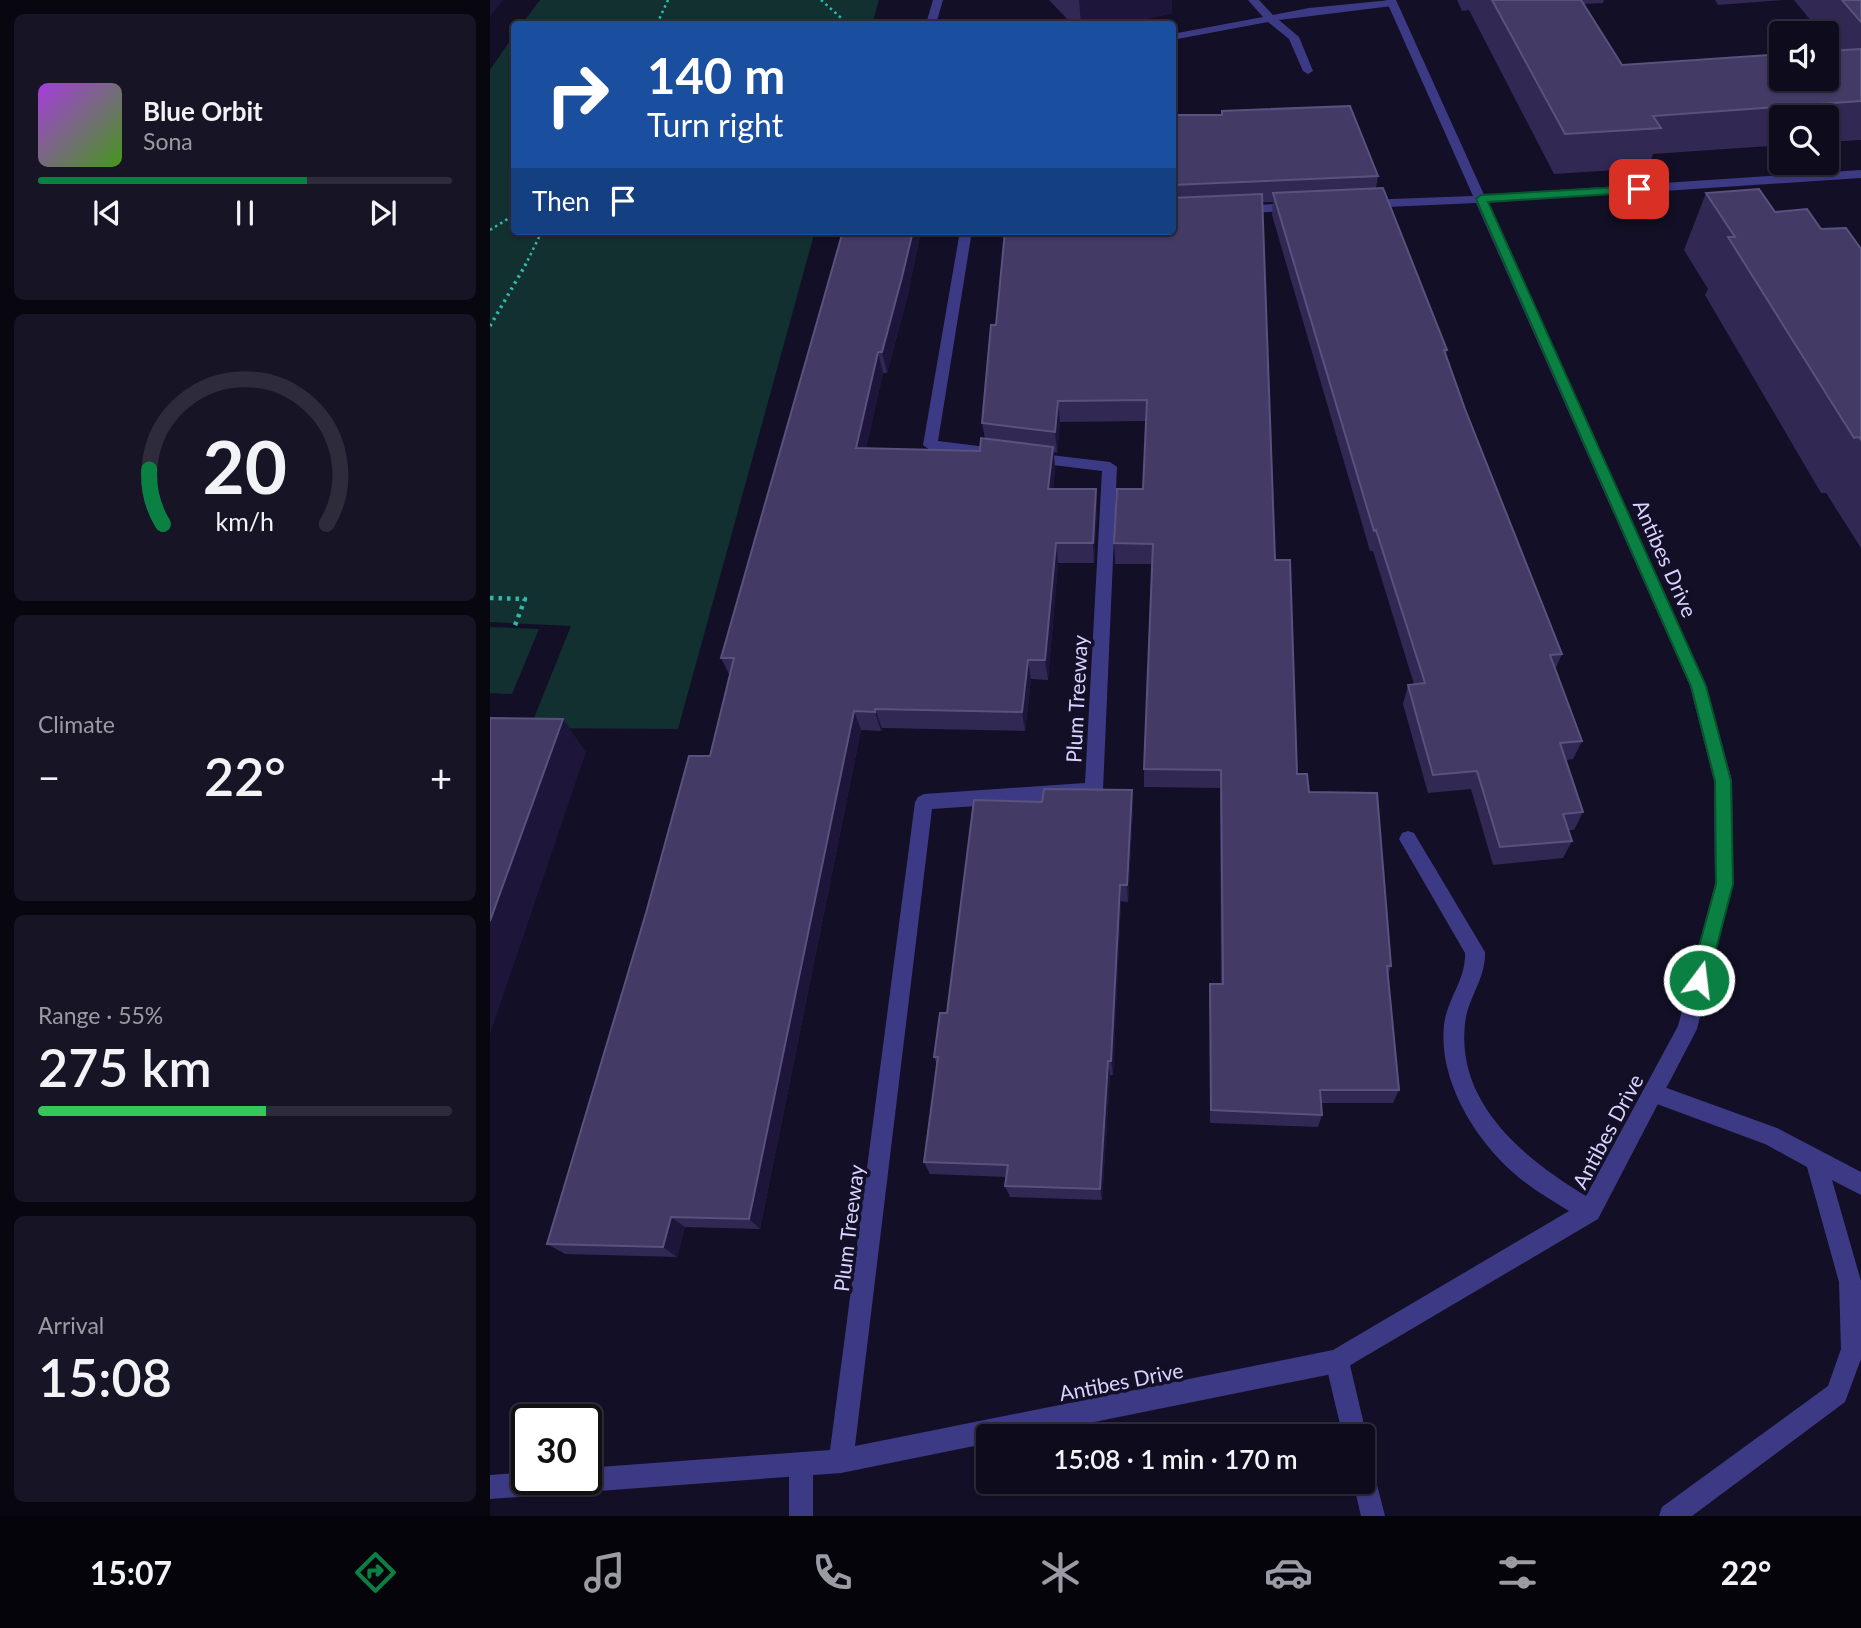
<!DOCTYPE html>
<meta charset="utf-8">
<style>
:root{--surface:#0e0b1c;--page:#171425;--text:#f1f3f6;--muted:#9b9ba3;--line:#2e2b3b;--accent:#0b8043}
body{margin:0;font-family:Lato,sans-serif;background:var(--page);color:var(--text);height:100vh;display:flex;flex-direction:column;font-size:26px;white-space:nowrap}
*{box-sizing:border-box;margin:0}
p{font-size:23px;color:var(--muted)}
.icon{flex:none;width:38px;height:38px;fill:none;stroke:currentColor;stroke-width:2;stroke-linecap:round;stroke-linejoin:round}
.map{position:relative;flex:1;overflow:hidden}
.side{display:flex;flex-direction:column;gap:14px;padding:14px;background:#08060f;width:490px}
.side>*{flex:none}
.hud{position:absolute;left:21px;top:21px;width:665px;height:214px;border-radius:7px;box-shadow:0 2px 5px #0004,0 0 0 2px var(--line);background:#1a4fa0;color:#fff;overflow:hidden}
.fabs{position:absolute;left:1279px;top:21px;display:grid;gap:14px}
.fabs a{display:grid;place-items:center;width:70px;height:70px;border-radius:7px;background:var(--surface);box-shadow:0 2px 5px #0004,0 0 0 2px var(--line);font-size:35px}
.speed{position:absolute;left:21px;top:1404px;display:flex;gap:14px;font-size:35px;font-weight:700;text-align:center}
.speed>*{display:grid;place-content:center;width:91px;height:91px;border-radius:50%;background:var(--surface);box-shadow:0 2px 5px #0004,0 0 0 2px var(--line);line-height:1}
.speed .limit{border:4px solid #111;border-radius:10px;background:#fff;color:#111}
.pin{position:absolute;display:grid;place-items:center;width:60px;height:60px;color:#fff;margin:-30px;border-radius:14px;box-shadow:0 4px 10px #0006}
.me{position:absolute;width:77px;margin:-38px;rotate:15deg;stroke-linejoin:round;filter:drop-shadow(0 0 5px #0008)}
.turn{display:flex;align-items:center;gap:24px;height:147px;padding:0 21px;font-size:32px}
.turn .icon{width:91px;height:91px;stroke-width:2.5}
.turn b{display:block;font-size:49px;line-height:60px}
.then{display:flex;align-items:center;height:66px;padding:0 21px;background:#0003;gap:14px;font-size:26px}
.big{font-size:52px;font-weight:600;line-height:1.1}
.side .tile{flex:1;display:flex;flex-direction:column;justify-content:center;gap:10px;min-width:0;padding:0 24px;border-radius:10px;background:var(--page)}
.side .dial{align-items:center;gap:0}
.dial svg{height:182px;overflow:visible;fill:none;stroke:var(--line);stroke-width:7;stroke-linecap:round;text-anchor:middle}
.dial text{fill:var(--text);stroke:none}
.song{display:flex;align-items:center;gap:21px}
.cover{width:84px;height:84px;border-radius:10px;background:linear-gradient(135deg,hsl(280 70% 55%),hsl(100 70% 35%))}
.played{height:7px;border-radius:4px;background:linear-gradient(90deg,var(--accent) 65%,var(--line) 65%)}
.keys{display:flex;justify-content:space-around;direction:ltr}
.heat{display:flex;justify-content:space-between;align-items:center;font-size:38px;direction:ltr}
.charge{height:10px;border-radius:5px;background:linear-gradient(90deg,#34c759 55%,var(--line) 0)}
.trip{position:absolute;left:486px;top:1424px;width:399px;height:70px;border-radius:7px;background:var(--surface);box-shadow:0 2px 5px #0004,0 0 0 2px var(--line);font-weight:600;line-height:70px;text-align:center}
.tabs{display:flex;height:112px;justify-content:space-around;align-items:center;background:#06040b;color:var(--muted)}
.tabs .icon{width:49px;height:49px}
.tabs .on{color:var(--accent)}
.tabs b{font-size:32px;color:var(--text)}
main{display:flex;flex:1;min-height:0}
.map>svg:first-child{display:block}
</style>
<main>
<section class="side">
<div class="tile">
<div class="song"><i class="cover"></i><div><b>Blue Orbit</b><p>Sona</p></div></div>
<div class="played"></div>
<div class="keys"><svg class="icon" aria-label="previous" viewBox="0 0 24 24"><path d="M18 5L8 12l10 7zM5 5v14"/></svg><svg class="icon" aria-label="pause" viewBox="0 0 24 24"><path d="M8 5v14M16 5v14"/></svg><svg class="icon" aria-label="next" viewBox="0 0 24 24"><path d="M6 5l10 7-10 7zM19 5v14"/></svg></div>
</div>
<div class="tile dial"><svg viewBox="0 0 100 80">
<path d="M14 69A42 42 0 1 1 86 69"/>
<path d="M14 69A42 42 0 0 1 8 45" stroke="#0b8043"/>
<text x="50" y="56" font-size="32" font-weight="700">20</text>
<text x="50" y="72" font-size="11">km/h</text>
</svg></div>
<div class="tile"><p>Climate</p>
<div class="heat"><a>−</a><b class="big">22°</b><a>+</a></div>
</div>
<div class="tile"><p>Range · 55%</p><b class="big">275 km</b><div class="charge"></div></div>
<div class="tile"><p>Arrival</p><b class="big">15:08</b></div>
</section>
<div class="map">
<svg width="1371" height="1516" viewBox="0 0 1371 1516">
<rect width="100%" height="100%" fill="#130f26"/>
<path fill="#12302f" d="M50 0H389L382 24H32Z
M24 35V231H325L188 729 40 728 81 626 0 622V70Z
M0 627 49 629 22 694 0 693Z"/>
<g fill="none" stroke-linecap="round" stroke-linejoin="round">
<path stroke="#2fb8b0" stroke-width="2.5" stroke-dasharray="2.5 3.5" stroke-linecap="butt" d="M331 0 358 24
M167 24 178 0
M0 230 24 215
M35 266 52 231"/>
<path stroke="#2fb8b0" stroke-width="3.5" stroke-dasharray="2.5 4.5" stroke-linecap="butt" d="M0 326 36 264"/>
<path stroke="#2fb8b0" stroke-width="4.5" stroke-dasharray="3.5 5" stroke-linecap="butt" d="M0 598 35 599 24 628"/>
<path fill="#3d3a85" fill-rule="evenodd" d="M443 0H453L446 24H436Z
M758 0H769L783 15 819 8 901 0 907 3 902 6 789 20 809 37 823 71 818 74 813 71 799 39 778 22 682 40V34L773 17Z
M1371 170V178L991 203 985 199 991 195Z
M1163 1083 1287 1128 1371 1172V1195L1342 1180 1371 1281V1359L1355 1402 1202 1516H1169L1172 1507 1338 1386 1351 1349 1349 1282 1317 1167 1275 1144 1156 1100 1153 1093 1156 1086Z
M847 1349 855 1353 859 1361 877 1437 873 1446V1437H853L835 1361 839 1353Z
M311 1452 320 1455 323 1464V1516H299V1464L302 1455Z
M873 1462 882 1465 895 1516H871L863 1482H873Z"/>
<path fill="#3d3a85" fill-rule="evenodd" d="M896 0H906L1216 686 1242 781 1243 884 1207 1029 1108 1219 847 1373 530 1437H499V1443L351 1473 0 1499V1475L37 1472V1479H96V1468L340 1450 425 802 428 797 434 794 595 783 612 471 538 462 536 458 543 453 620 462 627 467 613 790 610 795 604 798 442 809 365 1446 843 1350 1079 1211C1061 1200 1042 1189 1026 1175 985 1140 948 1080 954 1025 957 999 976 980 975 953L909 839 912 833 918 831 924 833 995 952C996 979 977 999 975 1024 966 1104 1036 1160 1096 1196L1188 1026 1225 884 1224 781 1200 686 986 203 875 208 869 204 875 200 983 196Z
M805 203 809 204V210L749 214 743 210 749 206Z
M470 231H482L448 441 513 449 515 453 513 457 508 458 440 450 433 445Z"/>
</g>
<path fill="#312854" d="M559 0H682V13L634 24H582Z
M967 0H1114L1113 3 1094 4 1132 65 1346 51 1337 40V33H1331L1304 0H1371V140L1337 142V117H1292V145L1163 154 1158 168 1064 174 979 10 972 11Z
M1225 0H1293L1228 5Z
M732 111 888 176 886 189 957 350 956 355 975 409 1072 654 1065 670 1092 741 1083 759 1076 760 1093 812 1084 830H1079L1082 841 1073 858 1003 865 981 789 938 793 913 704 918 685 924 684 883 551H880L782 215 783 202H772L785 560 807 774 819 792 901 966 898 976 909 1090 903 1103H831L832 1115 828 1127 720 1123V984H731L730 788 654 787V769L662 564H625L624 543 653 489 656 421 570 422 567 453 564 452 565 468 563 489H606L607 510 604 563H568L558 680 541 679 535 731 392 728 391 731 371 730 270 1229 195 1227 187 1257 75 1254 57 1244 220 756 240 676 231 658 353 231H431L417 298 397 373H393L376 448 490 451 495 439 492 423 506 325 682 231V115H731Z
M1216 193 1285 212 1331 229 1371 249V548L1336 493H1331L1215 295 1218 289 1194 250Z
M643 808 638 902 631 901 623 1075H620L612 1200 520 1197 515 1186 516 1177 440 1174 434 1162 447 1065 444 1057 457 1013Z"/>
<path fill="#1d163a" d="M0 0H13L0 17Z
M589 0H682V13L634 24H591Z
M423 231H431L417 298 397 373 392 352Z
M388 352 393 373 372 469 366 448Z
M568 401 570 422 567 453 565 432Z
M563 447 565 468 561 510 558 489Z
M606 489 607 510 604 563 603 543Z
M566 543 568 563 558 680 555 660Z
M538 660 541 679 535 731 532 712Z
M385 709 392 728 391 731 385 712Z
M364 711 371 730 270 1229 259 1219Z
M73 719 96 752 0 1034V921Z
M642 790 643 808 638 902 637 885Z
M630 885 631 901 623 1075 621 1061Z
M618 1061 620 1075 612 1200 610 1189Z
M181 1217 195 1227 187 1257 173 1247Z"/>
<path fill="#433a66" stroke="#5a527e" stroke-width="2" d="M1002 0H1091L1132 65 1292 54V79H1337V51L1371 49V101L1163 116 1171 128 1075 134Z
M1352 0H1371V22Z
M860 106 888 176 682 185V115H732V111Z
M893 188 957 350H954L975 409 1072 654 1060 655 1092 741 1070 743 1093 812 1073 814 1082 841 1010 847 987 771 943 775 918 685 935 683 886 530 884 531 783 193Z
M1269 189 1285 212 1317 209 1331 229 1356 228 1371 249V440L1369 437 1364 438 1238 237H1245L1216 193Z
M772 194 785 560H800L807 774H817L819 792 887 793 901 966H897L909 1090H830L832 1115 721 1110 720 984H733L731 770 654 769 663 544 624 543 627 489H653L657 400 568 401 565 432 492 423 501 325H506L515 231H682V198Z
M353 231H423L412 277 392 352H388L366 448 490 451 491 438 563 447 558 489H606L603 543H566L555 660H538L532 712 385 709V712L364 711 259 1219 181 1217 173 1247 57 1244 156 913 199 756H220L244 658H231Z
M0 718 73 719 0 921Z
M554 789 642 790 637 885H630L621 1061H618L610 1189 515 1186 518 1165 434 1162 448 1057H444L450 1013H457L484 800 552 802Z"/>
<path fill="#0b8043" stroke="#07532c" stroke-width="2" d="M1149 186 1155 189 1153 192 998 202 1216 686 1241 781 1243 884 1218 980 1215 986 1209 989 1203 986 1200 980 1226 884 1225 781 1201 686 986 199 991 195Z"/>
<g text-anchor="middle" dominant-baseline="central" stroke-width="7" stroke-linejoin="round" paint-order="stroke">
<g font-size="21" fill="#d9d4ff" stroke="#130f26">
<text transform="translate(1176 558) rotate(66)">Antibes Drive</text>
<text transform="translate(586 699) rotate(-87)">Plum Treeway</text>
<text transform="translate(1117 1131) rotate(-62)">Antibes Drive</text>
<text transform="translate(358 1228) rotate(-83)">Plum Treeway</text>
<text transform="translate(631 1381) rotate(-11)">Antibes Drive</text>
</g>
</g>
</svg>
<div class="fabs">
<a><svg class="icon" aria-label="sound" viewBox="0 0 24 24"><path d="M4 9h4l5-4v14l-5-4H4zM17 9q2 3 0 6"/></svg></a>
<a><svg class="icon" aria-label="search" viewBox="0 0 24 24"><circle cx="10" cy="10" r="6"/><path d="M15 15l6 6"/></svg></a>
</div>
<div class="speed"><div class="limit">30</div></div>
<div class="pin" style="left:1149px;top:189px;background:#d93025"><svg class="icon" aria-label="arrive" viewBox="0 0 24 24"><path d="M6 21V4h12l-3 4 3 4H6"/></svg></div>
<svg class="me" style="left:1209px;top:980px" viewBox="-20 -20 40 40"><circle r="17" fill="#0b8043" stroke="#fff" stroke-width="3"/><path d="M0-11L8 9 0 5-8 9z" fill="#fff"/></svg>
<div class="trip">15:08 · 1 min · 170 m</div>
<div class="hud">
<div class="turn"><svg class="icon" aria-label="right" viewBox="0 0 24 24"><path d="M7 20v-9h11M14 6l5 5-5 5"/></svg><div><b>140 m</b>Turn right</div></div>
<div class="then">Then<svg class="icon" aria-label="arrive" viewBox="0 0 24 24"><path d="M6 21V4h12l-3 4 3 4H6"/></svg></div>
</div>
</div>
</main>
<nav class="tabs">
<b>15:07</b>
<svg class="icon on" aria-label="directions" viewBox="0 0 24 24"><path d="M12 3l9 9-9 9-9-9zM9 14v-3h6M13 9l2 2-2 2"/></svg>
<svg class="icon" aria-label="music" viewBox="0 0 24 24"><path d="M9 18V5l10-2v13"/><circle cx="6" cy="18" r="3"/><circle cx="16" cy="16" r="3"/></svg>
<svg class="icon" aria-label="phone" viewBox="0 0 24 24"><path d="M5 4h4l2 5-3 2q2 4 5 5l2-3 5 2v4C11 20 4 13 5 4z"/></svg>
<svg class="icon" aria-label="climate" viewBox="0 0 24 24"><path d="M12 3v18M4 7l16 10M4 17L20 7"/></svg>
<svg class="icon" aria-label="car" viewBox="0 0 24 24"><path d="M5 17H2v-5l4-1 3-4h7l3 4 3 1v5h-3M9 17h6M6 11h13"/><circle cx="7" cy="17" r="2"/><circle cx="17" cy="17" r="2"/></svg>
<svg class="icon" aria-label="filters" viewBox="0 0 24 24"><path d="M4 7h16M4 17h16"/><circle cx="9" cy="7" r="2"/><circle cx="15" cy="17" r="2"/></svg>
<b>22°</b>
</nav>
